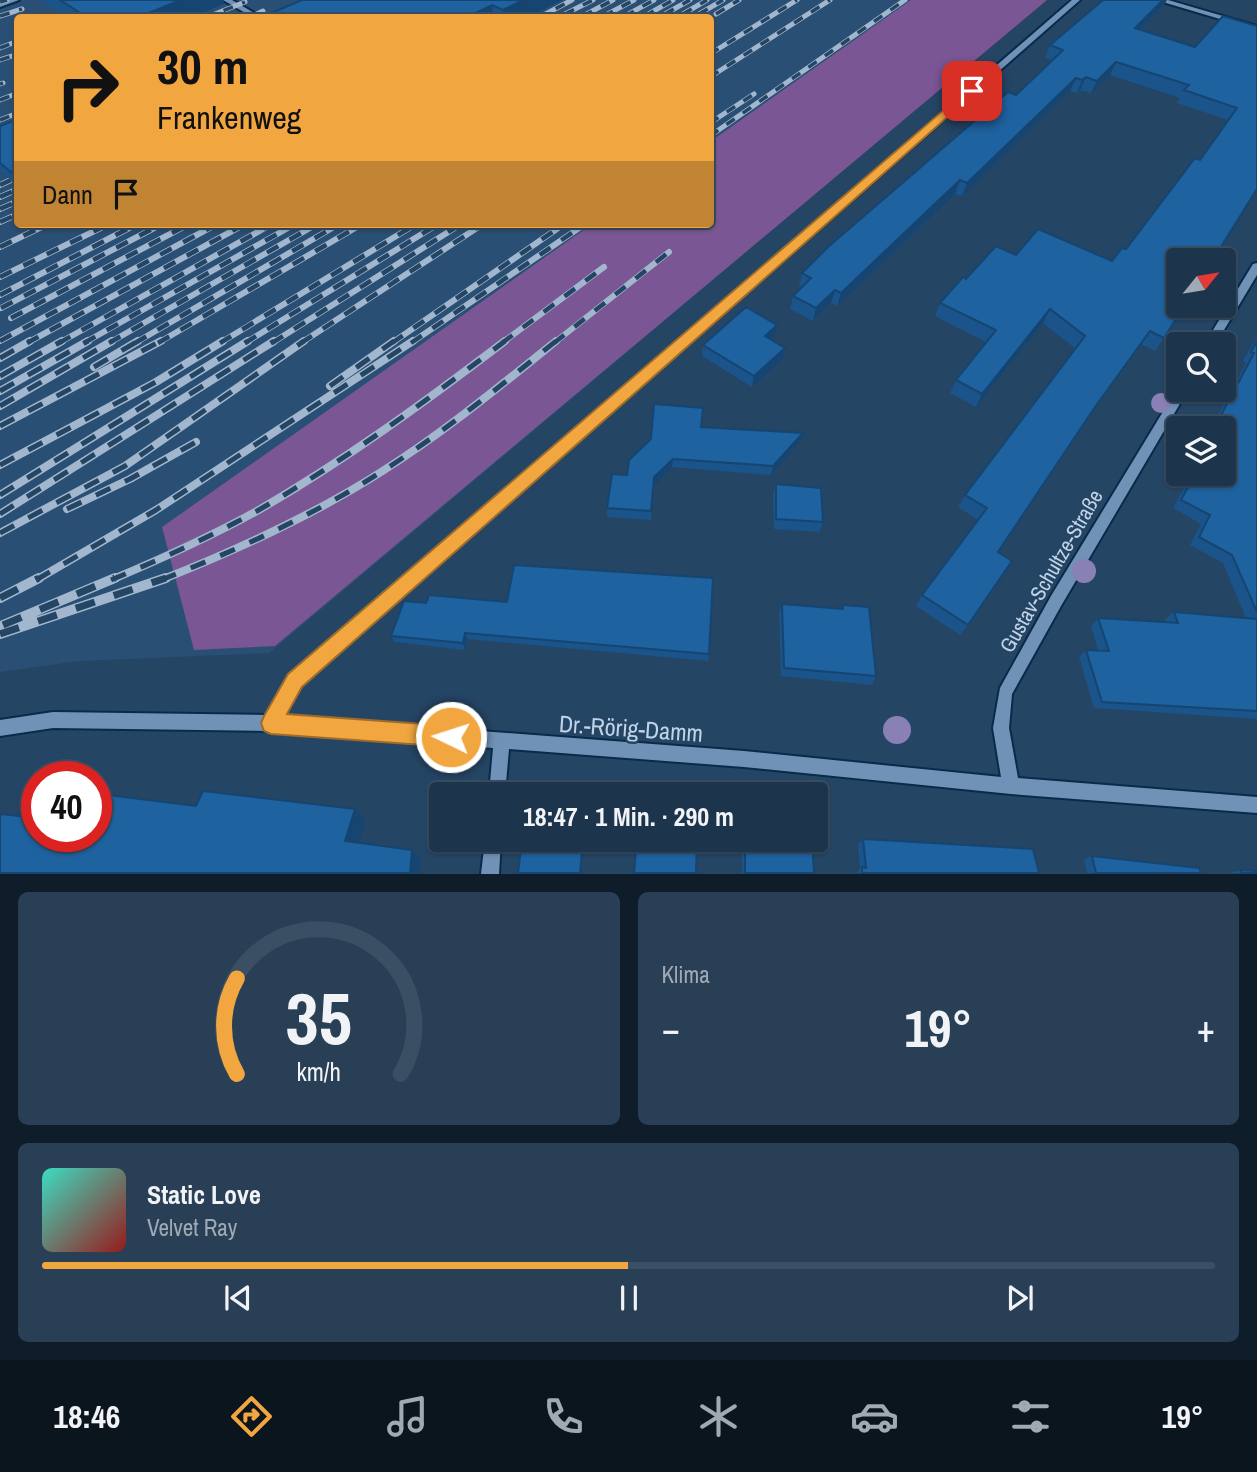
<!DOCTYPE html>
<html lang="de">
<meta charset="utf-8">
<style>
:root{--surface:#1c344c;--page:#293f56;--text:#f1f3f6;--muted:#a0aab5;--line:#3a4f64;--accent:#f1a640}
body{margin:0;font-family:"Archivo Narrow",sans-serif;background:var(--page);color:var(--text);height:100vh;display:flex;flex-direction:column;font-size:26px;white-space:nowrap}
*{box-sizing:border-box;margin:0}
p{font-size:23px;color:var(--muted)}
.icon{flex:none;width:38px;height:38px;fill:none;stroke:currentColor;stroke-width:2;stroke-linecap:round;stroke-linejoin:round}
.map{position:relative;height:874px;overflow:hidden}
.drawer{display:flex;flex-direction:column;gap:18px;padding:18px;background:#0f1d2a;flex:1}
.drawer>*{flex:none}
.hud{position:absolute;left:14px;top:14px;width:700px;height:214px;border-radius:7px;box-shadow:0 2px 5px #0004,0 0 0 2px var(--line);background:#f1a640;color:#111;overflow:hidden}
.needle{width:46px;rotate:60deg}
.controls{position:absolute;left:1166px;top:248px;display:grid;gap:14px}
.controls a{display:grid;place-items:center;width:70px;height:70px;border-radius:7px;background:var(--surface);box-shadow:0 2px 5px #0004,0 0 0 2px var(--line);font-size:35px}
.speed{position:absolute;left:21px;top:761px;display:flex;gap:14px;font-size:35px;font-weight:700;text-align:center}
.speed>*{display:grid;place-content:center;width:91px;height:91px;border-radius:50%;background:var(--surface);box-shadow:0 2px 5px #0004,0 0 0 2px var(--line);line-height:1}
.speed .limit{border:10px solid #d22;background:#fff;color:#111}
.pin{position:absolute;display:grid;place-items:center;width:60px;height:60px;color:#fff;margin:-30px;border-radius:14px;box-shadow:0 4px 10px #0006}
.me{position:absolute;width:77px;margin:-38px;rotate:274deg;stroke-linejoin:round;filter:drop-shadow(0 0 5px #0008)}
.turn{display:flex;align-items:center;gap:24px;height:147px;padding:0 28px;font-size:32px}
.turn .icon{width:91px;height:91px;stroke-width:2.5}
.turn b{display:block;font-size:49px;line-height:60px}
.then{display:flex;align-items:center;height:66px;padding:0 28px;background:#0003;gap:14px;font-size:26px}
.big{font-size:52px;font-weight:700;line-height:1.1}
.drawer .widget{flex:1;display:flex;flex-direction:column;justify-content:center;gap:10px;min-width:0;padding:0 24px;border-radius:10px;background:var(--page)}
.drawer .dial{align-items:center;gap:0}
.dial svg{height:182px;overflow:visible;fill:none;stroke:var(--line);stroke-width:7;stroke-linecap:round;text-anchor:middle}
.dial text{fill:var(--text);stroke:none}
.song{display:flex;align-items:center;gap:21px}
.cover{width:84px;height:84px;border-radius:10px;background:linear-gradient(135deg,hsl(170 70% 55%),hsl(0 70% 35%))}
.played{height:7px;border-radius:4px;background:linear-gradient(90deg,var(--accent) 50%,var(--line) 50%)}
.keys{display:flex;justify-content:space-around;direction:ltr}
.heat{display:flex;justify-content:space-between;align-items:center;font-size:38px;direction:ltr}
.drawer .tiles{flex:1;display:grid;gap:18px;grid-template-columns:1fr 1fr}
.widget:last-child{grid-column:span 2}
.trip{position:absolute;left:429px;top:782px;width:399px;height:70px;border-radius:7px;background:var(--surface);box-shadow:0 2px 5px #0004,0 0 0 2px var(--line);font-weight:700;line-height:70px;text-align:center}
.dock{display:flex;height:112px;justify-content:space-around;align-items:center;background:#0b151e;color:var(--muted)}
.dock .icon{width:49px;height:49px}
.dock .active{color:var(--accent)}
.dock b{font-size:32px;color:var(--text)}
.map>svg:first-child{display:block}
</style>
<div class="map">
<svg width="1257" height="874" viewBox="0 0 1257 874">
<rect width="100%" height="100%" fill="#254565"/>
<path fill="#2a4f74" fill-rule="evenodd" d="M0 0H1046L269 653 79 661 0 672ZM18 18H710V224H18Z"/>
<path fill="#7a5694" d="M911 0H1047L275 646 194 650 162 527 592 224H710L711 141Z"/>
<g fill="none" stroke-linecap="round" stroke-linejoin="round">
<g stroke="#0a2a49" stroke-width="4">
<path id="minor" d="M8 0H19L0 7V3Z
M223 0H232L263 18H254Z
M1072 0H1080L300 686 283 716 744 751 1001 777 993 728 1000 688 1051 596 1178 387V390H1188L1061 606 1012 694 1009 728 1018 778 1257 797V813L1011 794 744 767 509 749 505 794H489L493 748 271 731 53 728 0 736V720L53 712 267 715 290 676Z
M1156 0H1168L1257 26V30Z
M1257 263V275L1215 345H1204L1253 264Z
M485 840H501L499 874H481Z"/>
</g>
<use href="#minor" fill="#7092b7" fill-rule="evenodd"/>
<g stroke="#a2b7cd" stroke-width="5">
<path id="rail-far3" d="M0 2 7 0
M565 14 593 0
M665 14 690 0
M683 14 707 0
M699 14 723 0
M716 14 739 0
M0 16 22 9
M583 16 613 0
M604 16 634 0
M625 16 654 0
M645 16 673 0
M205 18 245 2
M248 18 263 11
M538 18 572 0
M0 48 18 41
M710 54 797 0
M0 60 18 54
M710 77 830 0
M0 84 3 83
M0 100 18 93
M0 120 18 113
M710 123 754 94
M710 136 905 0"/>
</g>
<g stroke="#a2b7cd" stroke-width="6">
<path id="rail-far2" d="M0 185 11 180
M0 197 18 189
M0 209 18 201
M0 222 18 214
M0 247 48 224
M0 277 109 224
M0 295 137 224
M1 308 162 224
M11 318 189 224
M0 341 217 224
M27 343 245 224
M59 343 272 224
M84 343 295 224
M109 343 317 224
M135 343 339 224
M158 343 362 224
M220 343 416 224
M245 343 438 224
M272 343 461 224
M301 343 483 224
M392 343 564 224
M411 343 585 224
M502 343 604 267
M554 343 669 252"/>
</g>
<g stroke="#a2b7cd" stroke-width="8">
<path id="rail-far1" d="M0 358 30 341
M94 367 138 341
M0 376 62 341
M330 386 394 341
M0 391 88 341
M0 406 112 341
M0 426 161 341
M0 465 156 382 223 341
M0 495 248 341
M67 509 130 479 196 442
M0 514 274 341
M0 533 125 466 304 341
M36 580 156 510 413 341
M111 580C161 559 210 537 257 511 344 461 425 402 505 341
M161 580C237 550 312 516 381 472 443 433 499 387 556 341"/>
</g>
<g stroke="#a2b7cd" stroke-width="10">
<path id="rail" d="M0 598 39 578
M3 625 115 578
M0 634 166 578"/>
</g>
<use href="#rail-far3" stroke="#254565" stroke-width="3.5" stroke-dasharray="10" stroke-linecap="butt"/>
<use href="#rail-far2" stroke="#254565" stroke-width="4.5" stroke-dasharray="13" stroke-linecap="butt"/>
<use href="#rail-far1" stroke="#254565" stroke-width="5" stroke-dasharray="16" stroke-linecap="butt"/>
<use href="#rail" stroke="#254565" stroke-width="7" stroke-dasharray="20" stroke-linecap="butt"/>
</g>
<g fill="#8980b6">
<circle cx="1161" cy="403" r="10"/>
<circle cx="1084" cy="571" r="12"/>
<circle cx="897" cy="730" r="14"/>
</g>
<path fill="#1a548a" d="M41 0H223L224 4 189 18H69Z
M562 0 527 18H260Z
M1164 5 1140 30 1195 47 1223 16 1257 189 1164 338 1155 351 1141 344 1091 414 998 552 968 625 960 635 916 606 922 595 978 520 958 507 965 495 1076 349 1043 323 976 407 950 393 956 380 986 342 935 316 940 303 966 279 1016 255 1112 261 1126 249 1200 160 1228 120 1177 103 1180 98 1110 75 1091 93 1080 90 1077 93 1070 91 962 196 955 194 837 306 831 303 813 321 790 309 793 296 801 288 799 287 802 273 1016 95 1052 60 1045 58 1050 45Z
M18 119V186L0 171V126Z
M777 325 775 336 771 340 785 348 783 359 752 387 702 356 703 345Z
M1257 337V719L1094 708 1079 657 1086 650H1098L1091 626 1098 618 1166 622 1165 619 1174 612 1246 618 1223 563 1190 545 1201 524 1173 508 1192 474H1223V429H1211L1246 363 1243 361Z
M701 427 800 442 771 475 672 467 654 486 651 520 607 517V508Z
M776 484 823 522 819 532 774 529 773 494Z
M404 601 709 654 708 661 467 639 465 650 395 642 391 636Z
M782 604 841 609 843 605 876 676 872 685 781 676 779 613Z
M863 839 1039 873H856L860 869 858 845Z
M742 840H812L814 873H742Z
M1092 856 1201 873H1087L1084 860Z
M1240 870 1257 873H1229Z"/>
<path fill="#154570" d="M181 0H223L224 4 189 18H136Z
M523 0H562L527 18H504L503 10Z
M1163 0H1167L1164 5 1129 41 1135 28Z
M492 5 493 18H465Z
M1116 62 1110 75 1091 93 1097 81Z
M1086 77 1080 90 1077 93 1082 80Z
M1076 78 1070 91 962 196 967 183Z
M18 169V182L11 172Z
M960 180 955 194 837 306 841 293Z
M835 290 831 303 813 321 816 308Z
M1050 309 1043 323 976 407 982 394Z
M777 325 775 336 763 347 765 336Z
M785 348 783 359 752 387 754 376Z
M803 433 800 442 771 475 773 466Z
M673 459 672 467 654 486 651 520 654 477Z
M465 633 467 639 465 650 463 643Z
M355 809 366 820 357 851 345 841Z
M583 840H585L581 873H580Z
M412 850 421 859 420 873H410Z"/>
<path fill="#1e62a0" stroke="#154570" stroke-width="2" d="M60 0H181L136 18H131L125 14 116 18H88Z
M302 0H523L503 10 492 5 465 18H260Z
M1103 0H1163L1135 28 1195 47 1223 16 1257 26V189L1212 261H1178V306H1184L1164 338 1150 331 1095 407 998 552 1012 561 968 625 922 595 987 508 965 495 1085 336 1050 309 982 394 956 380 996 330 940 303 963 277 966 279 996 246 1016 255 1038 229 1112 261 1122 248 1126 249 1195 158 1200 160 1237 108 1184 90 1189 85 1116 62 1097 81 1086 77 1082 80 1076 78 967 183 960 180 841 293 835 290 816 308 793 296 811 278 802 273 828 247 1008 92 1016 95 1063 50 1050 45Z
M18 119V169L11 172 0 163V126Z
M746 307 777 325 765 336 785 348 754 376 703 345Z
M1257 341V612L1232 555 1199 537 1210 515 1181 500 1195 474H1223V429H1220L1223 424 1218 421 1254 353 1251 352Z
M654 404 703 408 701 427 803 433 773 466 673 459 654 477 651 511 607 508 612 474 627 475 629 460 651 439Z
M776 484 821 488 823 522 776 519Z
M514 565 713 578 709 654 465 633 463 643 391 636 404 601 426 603 429 595 507 602Z
M782 604 843 609V605L869 607 876 676 784 668Z
M1174 612 1257 619V711L1102 702 1086 650 1109 651 1098 618 1178 623Z
M203 791 355 809 345 841 412 850 410 873H0V816L1 814 37 818V836H96V820L108 795 196 806Z
M863 839 1033 849 1039 873H862V867L866 868Z
M522 840H583L580 873H518Z
M637 840H697L696 873H634Z
M745 840H812L814 873H745Z
M1092 856 1199 868 1201 873H1096Z
M1240 870 1257 871V873H1242Z"/>
<path fill="#f1a640" stroke="#9d6c2a" stroke-width="2" d="M968 89 977 91 302 687 287 714 451 726 458 729 461 737 458 744 451 747 271 734 264 731 261 723 264 716 288 674Z"/>
<g text-anchor="middle" dominant-baseline="central" stroke-width="5" stroke-linejoin="round" paint-order="stroke">
<g font-size="21" fill="#c1d3e7" stroke="#254565">
<text transform="translate(1051 571) rotate(-60)">Gustav-Schultze-Straße</text>
</g>
<g font-size="24" fill="#c1d3e7" stroke="#254565">
<text transform="translate(631 728) rotate(4)">Dr.-Rörig-Damm</text>
</g>
</g>
</svg>
<div class="controls">
<a><svg class="needle" viewBox="-14 -14 28 28"><path d="M0-13l5 13h-10z" fill="#e53935"/><path d="M0 13l5-13h-10z" fill="#a0aab5"/></svg></a>
<a><svg class="icon" aria-label="search" viewBox="0 0 24 24"><circle cx="10" cy="10" r="6"/><path d="M15 15l6 6"/></svg></a>
<a><svg class="icon" aria-label="layers" viewBox="0 0 24 24"><path d="M12 4l9 5-9 5-9-5zM3 14l9 5 9-5"/></svg></a>
</div>
<div class="speed"><div class="limit">40</div></div>
<div class="pin" style="left:972px;top:91px;background:#d93025"><svg class="icon" aria-label="arrive" viewBox="0 0 24 24"><path d="M6 21V4h12l-3 4 3 4H6"/></svg></div>
<svg class="me" style="left:451px;top:737px" viewBox="-20 -20 40 40"><circle r="17" fill="#f1a640" stroke="#fff" stroke-width="3"/><path d="M0-11L8 9 0 5-8 9z" fill="#fff"/></svg>
<div class="trip">18:47 · 1 Min. · 290 m</div>
<div class="hud">
<div class="turn"><svg class="icon" aria-label="right" viewBox="0 0 24 24"><path d="M7 20v-9h11M14 6l5 5-5 5"/></svg><div><b>30 m</b>Frankenweg</div></div>
<div class="then">Dann<svg class="icon" aria-label="arrive" viewBox="0 0 24 24"><path d="M6 21V4h12l-3 4 3 4H6"/></svg></div>
</div>
</div>
<section class="drawer">
<div class="tiles">
<div class="widget dial"><svg viewBox="0 0 100 80">
<path d="M14 69A42 42 0 1 1 86 69"/>
<path d="M14 69A42 42 0 0 1 14 27" stroke="#f1a640"/>
<text x="50" y="56" font-size="32" font-weight="700">35</text>
<text x="50" y="72" font-size="11">km/h</text>
</svg></div>
<div class="widget"><p>Klima</p>
<div class="heat"><a>−</a><b class="big">19°</b><a>+</a></div>
</div>
<div class="widget">
<div class="song"><i class="cover"></i><div><b>Static Love</b><p>Velvet Ray</p></div></div>
<div class="played"></div>
<div class="keys"><svg class="icon" aria-label="previous" viewBox="0 0 24 24"><path d="M18 5L8 12l10 7zM5 5v14"/></svg><svg class="icon" aria-label="pause" viewBox="0 0 24 24"><path d="M8 5v14M16 5v14"/></svg><svg class="icon" aria-label="next" viewBox="0 0 24 24"><path d="M6 5l10 7-10 7zM19 5v14"/></svg></div>
</div>
</div>
</section>
<nav class="dock">
<b>18:46</b>
<svg class="icon active" aria-label="directions" viewBox="0 0 24 24"><path d="M12 3l9 9-9 9-9-9zM9 14v-3h6M13 9l2 2-2 2"/></svg>
<svg class="icon" aria-label="music" viewBox="0 0 24 24"><path d="M9 18V5l10-2v13"/><circle cx="6" cy="18" r="3"/><circle cx="16" cy="16" r="3"/></svg>
<svg class="icon" aria-label="phone" viewBox="0 0 24 24"><path d="M5 4h4l2 5-3 2q2 4 5 5l2-3 5 2v4C11 20 4 13 5 4z"/></svg>
<svg class="icon" aria-label="climate" viewBox="0 0 24 24"><path d="M12 3v18M4 7l16 10M4 17L20 7"/></svg>
<svg class="icon" aria-label="car" viewBox="0 0 24 24"><path d="M5 17H2v-5l4-1 3-4h7l3 4 3 1v5h-3M9 17h6M6 11h13"/><circle cx="7" cy="17" r="2"/><circle cx="17" cy="17" r="2"/></svg>
<svg class="icon" aria-label="filters" viewBox="0 0 24 24"><path d="M4 7h16M4 17h16"/><circle cx="9" cy="7" r="2"/><circle cx="15" cy="17" r="2"/></svg>
<b>19°</b>
</nav>
